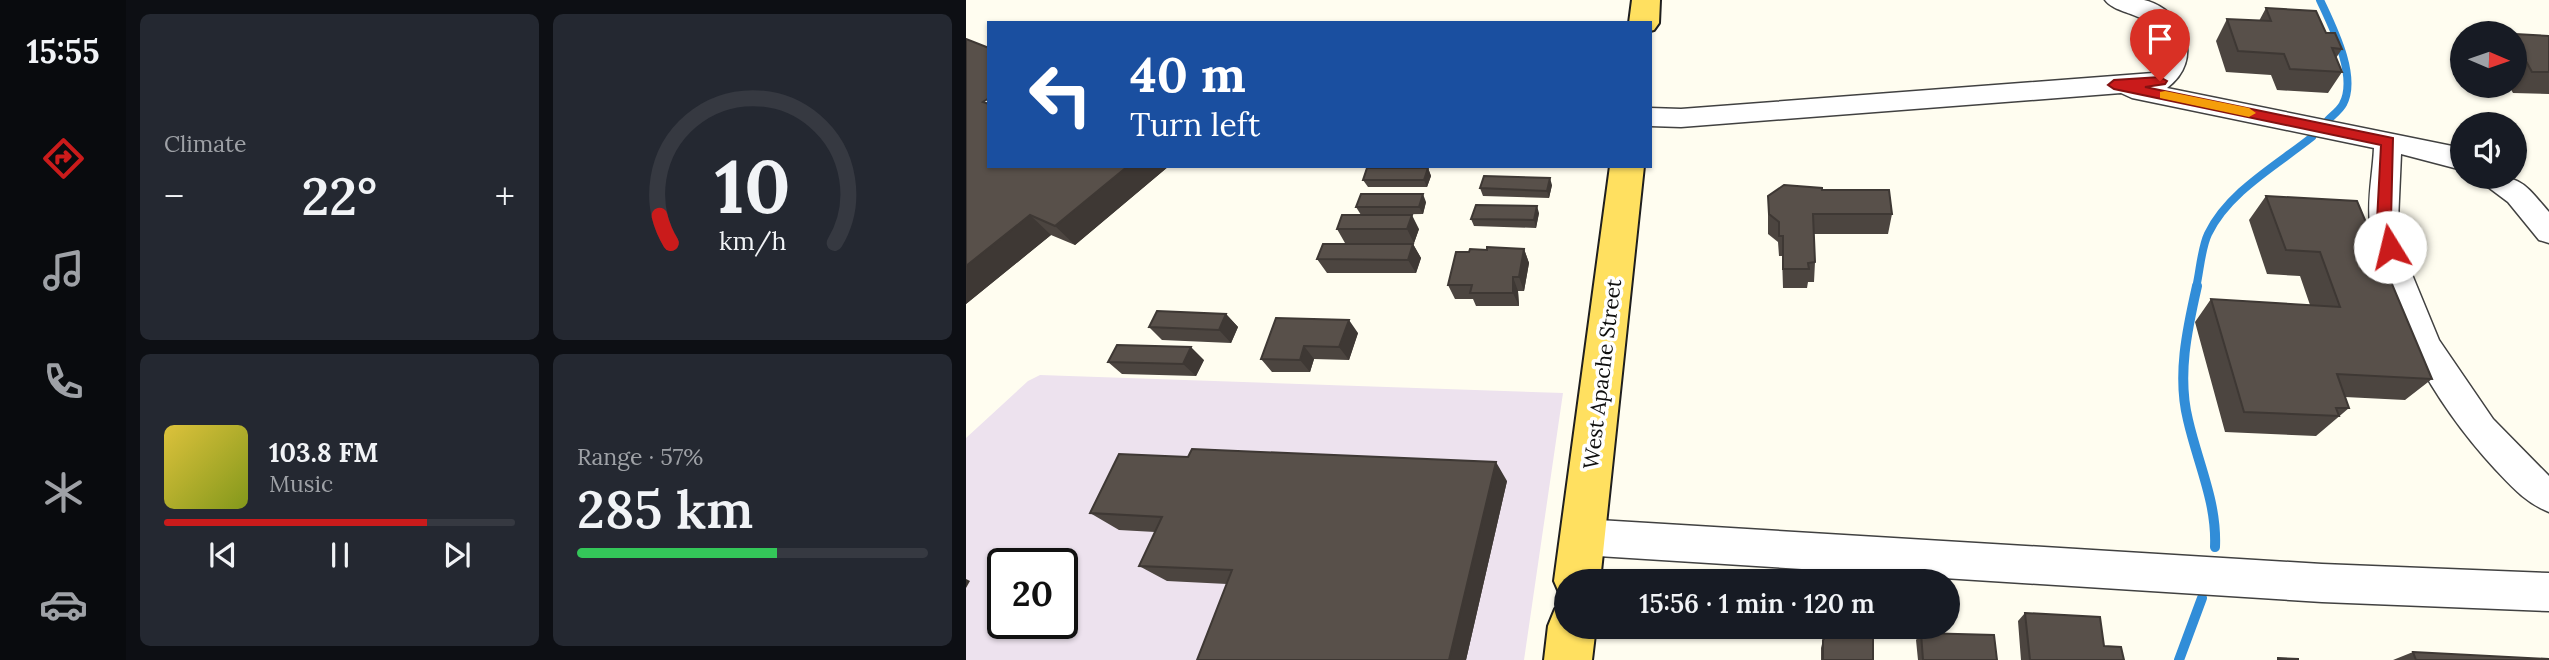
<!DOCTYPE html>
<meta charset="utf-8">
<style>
:root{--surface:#171b24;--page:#242831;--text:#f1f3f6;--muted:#9ea1a6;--line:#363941;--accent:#ca1b1b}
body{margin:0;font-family:Lora,serif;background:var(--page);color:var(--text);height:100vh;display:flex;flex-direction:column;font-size:26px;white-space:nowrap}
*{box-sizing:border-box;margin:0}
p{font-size:23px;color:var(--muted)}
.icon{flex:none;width:38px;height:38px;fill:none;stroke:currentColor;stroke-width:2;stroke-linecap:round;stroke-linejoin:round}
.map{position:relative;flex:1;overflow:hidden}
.details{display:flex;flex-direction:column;gap:14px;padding:14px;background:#0d0f14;width:840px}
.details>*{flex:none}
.banner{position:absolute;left:21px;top:21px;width:665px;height:147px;border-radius:0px;box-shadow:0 2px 5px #0004;background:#1a4fa0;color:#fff;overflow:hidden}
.needle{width:46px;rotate:92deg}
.tools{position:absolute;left:1484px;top:21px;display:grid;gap:14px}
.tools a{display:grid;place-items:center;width:77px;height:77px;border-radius:50%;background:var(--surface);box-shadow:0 2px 5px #0004;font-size:35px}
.speed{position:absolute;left:21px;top:548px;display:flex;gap:14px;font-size:35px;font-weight:700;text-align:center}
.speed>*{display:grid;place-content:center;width:91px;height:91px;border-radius:50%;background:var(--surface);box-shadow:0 2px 5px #0004;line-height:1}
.speed .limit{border:4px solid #111;border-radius:10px;background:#fff;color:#111}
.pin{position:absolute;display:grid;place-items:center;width:60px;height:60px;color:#fff;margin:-72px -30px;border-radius:50% 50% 50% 0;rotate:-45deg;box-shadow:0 0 7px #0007}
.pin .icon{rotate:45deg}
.me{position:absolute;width:77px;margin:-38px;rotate:351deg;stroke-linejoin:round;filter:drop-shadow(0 0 5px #0008)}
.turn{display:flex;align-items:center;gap:24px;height:147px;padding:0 28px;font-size:32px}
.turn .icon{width:91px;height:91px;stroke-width:2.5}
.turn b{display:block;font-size:49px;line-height:60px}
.big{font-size:52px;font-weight:600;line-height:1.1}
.details .widget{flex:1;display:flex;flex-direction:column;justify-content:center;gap:10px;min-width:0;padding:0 24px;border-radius:10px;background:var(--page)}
.details .dial{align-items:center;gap:0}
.dial svg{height:182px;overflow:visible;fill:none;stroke:var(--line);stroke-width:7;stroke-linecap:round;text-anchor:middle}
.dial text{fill:var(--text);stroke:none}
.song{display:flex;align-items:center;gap:21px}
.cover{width:84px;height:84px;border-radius:10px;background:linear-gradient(135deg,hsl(50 70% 55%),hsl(70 70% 35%))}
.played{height:7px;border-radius:4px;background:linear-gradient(90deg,var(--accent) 75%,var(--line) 75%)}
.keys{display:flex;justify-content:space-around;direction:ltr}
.heat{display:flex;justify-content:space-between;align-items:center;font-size:38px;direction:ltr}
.charge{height:10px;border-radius:5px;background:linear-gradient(90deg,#34c759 57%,var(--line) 0)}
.details .tiles{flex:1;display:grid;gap:14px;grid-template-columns:repeat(2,1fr)}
.trip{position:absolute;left:588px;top:569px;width:406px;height:70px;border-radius:35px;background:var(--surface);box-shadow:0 2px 5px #0004;font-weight:600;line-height:70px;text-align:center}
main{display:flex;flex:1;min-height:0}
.tabs{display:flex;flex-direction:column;width:126px;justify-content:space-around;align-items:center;background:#090b0e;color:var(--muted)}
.tabs .icon{width:49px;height:49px}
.tabs .selected{color:var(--accent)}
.tabs b{font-size:32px;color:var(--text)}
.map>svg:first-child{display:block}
</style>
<main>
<nav class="tabs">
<b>15:55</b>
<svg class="icon selected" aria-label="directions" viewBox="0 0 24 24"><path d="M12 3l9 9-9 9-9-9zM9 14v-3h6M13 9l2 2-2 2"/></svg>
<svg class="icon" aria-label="music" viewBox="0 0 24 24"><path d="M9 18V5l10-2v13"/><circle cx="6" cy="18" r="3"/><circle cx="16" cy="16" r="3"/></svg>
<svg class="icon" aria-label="phone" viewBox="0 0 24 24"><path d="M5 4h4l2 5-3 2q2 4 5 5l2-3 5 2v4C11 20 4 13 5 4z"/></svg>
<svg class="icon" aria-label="climate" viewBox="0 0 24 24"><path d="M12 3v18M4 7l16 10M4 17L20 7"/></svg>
<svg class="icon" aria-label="car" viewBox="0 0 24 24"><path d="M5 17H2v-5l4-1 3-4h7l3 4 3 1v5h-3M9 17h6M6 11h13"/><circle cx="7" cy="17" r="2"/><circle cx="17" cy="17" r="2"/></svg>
</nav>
<section class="details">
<div class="tiles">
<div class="widget"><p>Climate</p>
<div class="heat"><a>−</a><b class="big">22°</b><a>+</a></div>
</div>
<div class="widget dial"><svg viewBox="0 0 100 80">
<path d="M14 69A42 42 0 1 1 86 69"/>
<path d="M14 69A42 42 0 0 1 9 57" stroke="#ca1b1b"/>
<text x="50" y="56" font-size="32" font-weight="700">10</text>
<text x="50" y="72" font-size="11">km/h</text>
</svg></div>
<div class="widget">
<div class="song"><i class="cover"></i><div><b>103.8 FM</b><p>Music</p></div></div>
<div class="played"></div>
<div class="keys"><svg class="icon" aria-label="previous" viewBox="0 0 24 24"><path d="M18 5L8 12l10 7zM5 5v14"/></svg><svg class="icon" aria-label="pause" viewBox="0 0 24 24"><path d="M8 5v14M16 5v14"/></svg><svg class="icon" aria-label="next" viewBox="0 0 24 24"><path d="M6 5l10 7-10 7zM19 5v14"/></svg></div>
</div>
<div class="widget"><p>Range · 57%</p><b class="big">285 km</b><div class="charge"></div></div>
</div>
</section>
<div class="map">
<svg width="1583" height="660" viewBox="0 0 1583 660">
<rect width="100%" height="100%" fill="#fffdf0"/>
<path fill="#ede2ee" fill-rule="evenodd" d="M74 375 597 393 558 660H0V438L62 381ZM37 564H96V623H37Z"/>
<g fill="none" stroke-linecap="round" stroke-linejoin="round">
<path stroke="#318dd8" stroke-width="8" d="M1354 0C1366 26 1392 76 1377 104 1374 110 1367 115 1362 120
M1230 288C1234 271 1235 249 1242 234 1262 192 1311 165 1346 137"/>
<path stroke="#318dd8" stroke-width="10" d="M1231 286C1221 330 1211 376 1222 420 1232 464 1251 502 1249 547
M1213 660 1236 598"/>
<g stroke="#414141" stroke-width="3">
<path id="minor" d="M1139 0C1151 0 1166 0 1178 0 1219 10 1239 60 1201 88L1496 148V170L1435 154 1432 221 1445 272 1473 340 1527 419 1583 476V512C1560 503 1546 487 1529 469 1468 403 1417 314 1404 223 1401 200 1407 172 1408 148L1166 98 1155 93 715 127 684 126V108L715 109 1187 73C1194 66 1199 58 1198 48 1196 12 1151 17 1139 0Z
M1514 177C1555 175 1557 182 1583 212V243L1573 240 1542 202 1518 184Z
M616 519 1356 564 1583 573V611L1356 602 616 555 603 549 598 537 603 525Z"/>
</g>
<g stroke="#1f1f1f" stroke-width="4">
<path id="major" d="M666 0H694L693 23 688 30 684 31V23H663Z
M644 166H678L634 581H600V599L595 597 588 581Z
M600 605V626H630L626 660H578L582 626 589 609Z"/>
</g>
<use href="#minor" fill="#fff" fill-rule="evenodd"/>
<use href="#major" fill="#ffe060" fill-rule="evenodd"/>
</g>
<path fill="#4c4540" d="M1300 8 1360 33 1376 49 1370 58 1376 72 1362 93 1311 90 1305 75 1260 72 1250 41 1261 19 1293 21Z
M1583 36V94L1547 93 1543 86H1549V54Z
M23 166H203L109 245 85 235 0 304Z
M462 168 465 176 461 187H402L397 180Z
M586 185 583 198 517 196 514 188Z
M856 190 926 214 922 234H848L849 262 848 282H842L841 288H817L816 256H813L812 242 802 234V196Z
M1300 196 1391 201 1466 379 1439 400 1379 397 1383 408 1350 436 1259 432 1229 322 1245 299 1344 305 1334 276 1301 274 1283 220Z
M460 202 457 214 395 215 390 207Z
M573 213 570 228 508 226 505 219Z
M371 229H453L448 243H379Z
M447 244 455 258 450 273H361L351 259Z
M558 249 563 263 558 291H552L553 306H510L507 299H489L482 285 503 252Z
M260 314 272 327 265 343 196 340 183 327Z
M310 318 392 333 383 360 348 359 344 372H306L295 359Z
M238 360 230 376 156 374 142 362Z
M541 481 500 660H231L261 584 201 581 173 566 189 532 153 530 124 513Z
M1059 613 1158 660H1055L1052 621Z
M955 633 1031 660H952L950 640Z
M857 640 907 660H855V648Z
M1447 652 1583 660H1427Z"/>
<path fill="#3e3834" d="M162 166H203L109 245 89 226Z
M462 168 465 176 461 187 458 180Z
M584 178 586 185 583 198 581 191Z
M457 194 460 202 457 214 453 207Z
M571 206 573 213 570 228 568 220Z
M64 215 85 235 0 304V266Z
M446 215 453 229 448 243 441 229Z
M447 244 455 258 450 273 442 260Z
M558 249 563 263 558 291 553 277Z
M547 277 552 291 553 306 547 293Z
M260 314 272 327 265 343 253 330Z
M383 320 392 333 383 360 373 347Z
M338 346 348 359 344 372 334 360Z
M225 347 238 360 230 376 217 364Z
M530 462 541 481 500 660H483Z
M0 579 4 581 0 588Z"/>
<path fill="#58504a" stroke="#3e3834" stroke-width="2" d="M1300 8 1350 11 1360 33H1369L1376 49 1366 48 1376 72 1324 69 1318 54 1272 51 1261 19 1305 21Z
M1549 34 1583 36V72H1566L1560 61H1553L1549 54Z
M0 39 23 48V98L17 102 23 104V166H162L89 226 64 215 0 266Z
M401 168H462L458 180H397Z
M518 176 584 178 581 191 514 188Z
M818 185 856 188V190H923L926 214H847L849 262 842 263 843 269H817V236H813V222L803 214 802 196Z
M395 194H457L453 207H390Z
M1300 196 1391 201 1466 379 1371 374 1383 408H1370L1373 416 1278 412 1245 299 1374 307 1354 252 1320 250Z
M510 205 571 206 568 220 505 219Z
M376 215H446L441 229H371Z
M357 244H447L442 260 351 259Z
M521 247 558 249 553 277H547V293H504L506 285H482L490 252H503L504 249 521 250Z
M191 311 260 314 253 330 183 327Z
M310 318 383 320 373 347 338 346 334 360 295 359Z
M151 345 225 347 217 364 142 362Z
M226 449 530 462 483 660H231L266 570 173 566 196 517 124 513 153 454 222 457Z
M1059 613 1134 617 1138 646 1155 647 1158 660H1064Z
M955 633 1028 635 1031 660H957Z
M862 634 907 637V660H857V640Z
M1447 652 1583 659V660H1450Z
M1312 658 1332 659V660H1312Z"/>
<path fill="#ca1b1b" stroke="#831212" stroke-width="2" d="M1194 77 1201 81 1199 84 1179 87 1427 138 1425 221 1432 247 1429 251H1419L1411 221 1415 145 1148 89 1142 85 1148 80Z"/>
<path fill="#f59e0b" d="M1199 91 1283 108 1290 113 1283 117 1194 98V92Z"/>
<g text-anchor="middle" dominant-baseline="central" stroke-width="7" stroke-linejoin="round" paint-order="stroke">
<g font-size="21" fill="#0e0e0e" stroke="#fff">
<text transform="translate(636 374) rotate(-83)">West Apache Street</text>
</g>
</g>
</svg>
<div class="tools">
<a><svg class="needle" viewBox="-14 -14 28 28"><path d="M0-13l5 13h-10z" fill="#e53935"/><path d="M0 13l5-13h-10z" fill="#9ea1a6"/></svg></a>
<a><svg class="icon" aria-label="sound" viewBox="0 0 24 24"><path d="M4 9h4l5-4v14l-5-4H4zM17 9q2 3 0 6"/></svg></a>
</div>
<div class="speed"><div class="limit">20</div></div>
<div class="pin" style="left:1194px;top:81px;background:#d93025"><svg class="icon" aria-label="arrive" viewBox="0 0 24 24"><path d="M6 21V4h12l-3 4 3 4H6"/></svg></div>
<svg class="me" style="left:1424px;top:247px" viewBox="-20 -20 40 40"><circle r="19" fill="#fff"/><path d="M0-13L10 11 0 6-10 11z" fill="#ca1b1b"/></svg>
<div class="trip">15:56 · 1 min · 120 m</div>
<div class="banner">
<div class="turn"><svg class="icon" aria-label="left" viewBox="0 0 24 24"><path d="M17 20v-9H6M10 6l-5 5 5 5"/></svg><div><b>40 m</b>Turn left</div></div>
</div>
</div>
</main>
